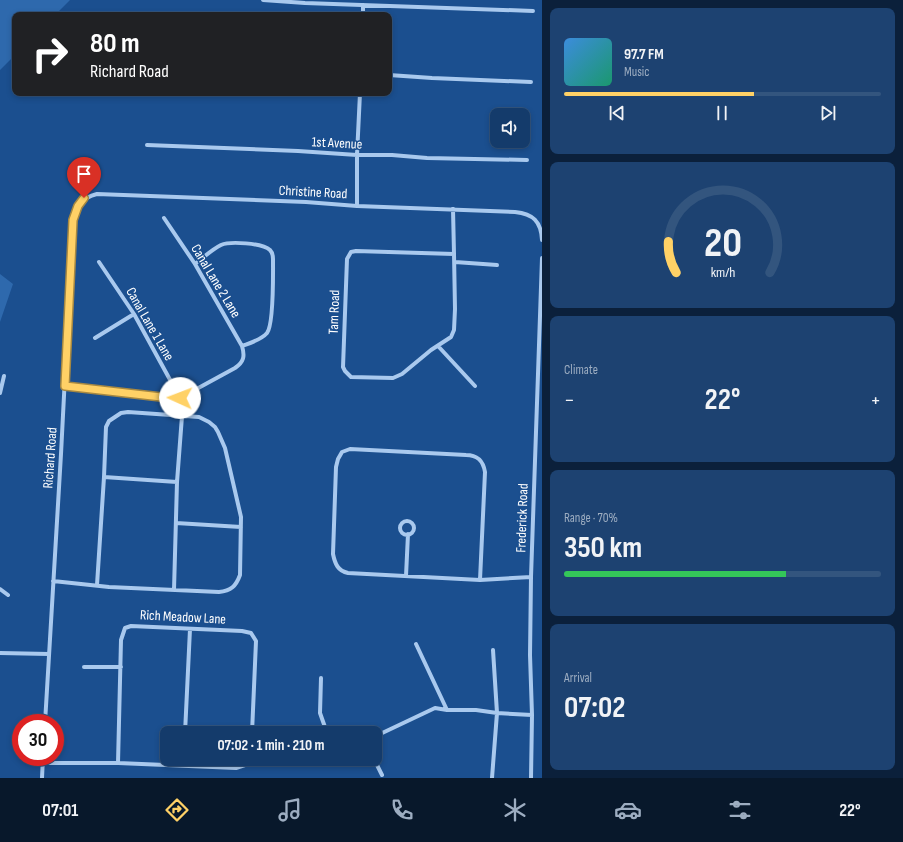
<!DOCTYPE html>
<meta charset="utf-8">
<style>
:root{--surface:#143b6b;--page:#1d4271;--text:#f1f3f6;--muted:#9dadc1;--line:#33557e;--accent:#ffd166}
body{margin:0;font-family:"Sofia Sans Condensed",sans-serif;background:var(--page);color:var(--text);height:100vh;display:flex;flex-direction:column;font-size:15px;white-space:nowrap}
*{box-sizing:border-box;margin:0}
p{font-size:13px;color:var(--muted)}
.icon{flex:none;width:22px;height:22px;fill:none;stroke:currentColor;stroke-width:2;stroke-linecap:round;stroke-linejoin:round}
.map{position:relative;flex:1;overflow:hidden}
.sheet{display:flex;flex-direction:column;gap:8px;padding:8px;background:#0b203b;width:361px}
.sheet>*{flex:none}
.banner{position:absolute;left:12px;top:12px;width:380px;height:84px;border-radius:8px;box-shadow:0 2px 6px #0003,0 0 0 1px var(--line);background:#202124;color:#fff;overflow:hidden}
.fabs{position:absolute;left:490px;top:108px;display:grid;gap:8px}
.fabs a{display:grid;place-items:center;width:40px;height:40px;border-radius:8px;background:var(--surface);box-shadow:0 2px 6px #0003,0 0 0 1px var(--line);font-size:20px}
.speed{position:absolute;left:12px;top:714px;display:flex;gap:8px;font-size:20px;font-weight:700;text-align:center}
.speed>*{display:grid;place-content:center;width:52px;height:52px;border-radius:50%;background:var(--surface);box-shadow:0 2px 6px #0003,0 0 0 1px var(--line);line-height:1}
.speed .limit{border:6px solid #d22;background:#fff;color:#111}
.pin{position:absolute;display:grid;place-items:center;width:34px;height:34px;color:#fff;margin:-41px -17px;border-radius:50% 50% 50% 0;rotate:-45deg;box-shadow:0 0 4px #0007}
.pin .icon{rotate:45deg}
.me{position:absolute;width:44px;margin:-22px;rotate:272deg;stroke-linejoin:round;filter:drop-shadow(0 0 3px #0008)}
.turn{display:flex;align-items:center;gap:14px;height:84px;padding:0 12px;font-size:18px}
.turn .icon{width:52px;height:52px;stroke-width:2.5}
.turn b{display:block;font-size:28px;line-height:34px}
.big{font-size:30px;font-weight:700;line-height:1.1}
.sheet .card{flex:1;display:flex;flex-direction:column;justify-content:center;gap:6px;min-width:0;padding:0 14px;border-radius:8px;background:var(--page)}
.sheet .dial{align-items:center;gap:0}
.dial svg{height:104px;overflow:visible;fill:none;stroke:var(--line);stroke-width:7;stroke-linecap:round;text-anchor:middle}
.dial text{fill:var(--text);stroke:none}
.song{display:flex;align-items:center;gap:12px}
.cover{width:48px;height:48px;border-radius:6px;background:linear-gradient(135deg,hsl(210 70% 55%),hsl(160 70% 35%))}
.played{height:4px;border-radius:2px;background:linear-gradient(90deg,var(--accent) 60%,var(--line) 60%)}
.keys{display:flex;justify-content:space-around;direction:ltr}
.heat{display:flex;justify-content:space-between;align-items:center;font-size:22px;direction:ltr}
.charge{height:6px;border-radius:3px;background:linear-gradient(90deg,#34c759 70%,var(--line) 0)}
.trip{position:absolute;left:160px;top:726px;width:222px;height:40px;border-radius:8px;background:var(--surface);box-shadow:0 2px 6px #0003,0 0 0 1px var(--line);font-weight:700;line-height:40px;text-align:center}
.tabs{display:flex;height:64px;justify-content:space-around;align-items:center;background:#08182b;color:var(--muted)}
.tabs .icon{width:28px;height:28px}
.tabs .selected{color:var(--accent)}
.tabs b{font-size:18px;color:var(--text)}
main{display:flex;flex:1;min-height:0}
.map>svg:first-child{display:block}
</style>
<main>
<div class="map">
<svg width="542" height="778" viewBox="0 0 542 778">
<rect width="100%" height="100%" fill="#1b4f8f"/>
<path fill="#2e69ad" d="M0 0H70L55 15H15V55L0 70Z
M0 274 13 284 0 322Z"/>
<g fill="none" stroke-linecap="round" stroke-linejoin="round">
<path stroke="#a9c9ee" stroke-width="4" d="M263 0 305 3 533 11
M363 15V5
M389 75 432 78 531 82
M147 145 298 151 357 155H392L427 158 527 160
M357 206V155L360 93
M453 209 454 254
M356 251 454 254 455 309 454 330 451 337 431 350 402 374 393 378 351 377 345 371 343 367 347 259 351 252Z
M99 262 134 314 180 398
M455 262 497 265
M195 264C203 258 211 250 221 245 230 241 262 243 270 250 272 252 273 255 273 259 273 273 274 324 267 333 261 340 250 343 242 346
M95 338 134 314
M438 346 475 386
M65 386 170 398H180L235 368C244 362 245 356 242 346L195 264 164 218
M0 393 4 376
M104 477 177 482
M400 528a7 7 0 1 1 14 0a7 7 0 1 1-14 0Z
M176 523 241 527
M406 576 408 534
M480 580 485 472C483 460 477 455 466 455L350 449 342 452 338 459 336 467 333 554C335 564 338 571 348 573L480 580 531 577
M53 581 109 587 219 592C231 591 236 586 240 575L241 517 225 448 218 432 215 427 209 422 199 417 128 412 121 413 109 421 106 427 104 477 97 585
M0 589 8 595
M174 590 177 482 182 416
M416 644 447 710
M0 653 49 654
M84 667H121
M321 678 320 713 326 730
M45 723 61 454 73 220C77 205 81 198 97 194L306 202 357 206 515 212C533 214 541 221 542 240
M310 729 354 733
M185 733 190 629
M375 735H378L435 708 447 710H476L497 713 532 715
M249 759 245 765 236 768 118 763 121 640 125 628 131 626 242 631 251 633 256 641 252 733
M374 759 382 775
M42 763H118
M316 764 317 759
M183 766V759
M42 778 43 757
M492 778 497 713 493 650
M531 778 532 715 530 655 531 577 542 258"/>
</g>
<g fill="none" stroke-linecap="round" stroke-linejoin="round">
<g stroke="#a68842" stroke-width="10">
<path id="route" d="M84 198 78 206 73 220 65 386 170 398H180"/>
</g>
<use href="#route" stroke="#ffd166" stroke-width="7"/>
</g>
<g text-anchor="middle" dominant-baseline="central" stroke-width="3" stroke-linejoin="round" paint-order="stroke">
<g font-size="14" fill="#fff" stroke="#1b4f8f">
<text transform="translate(337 143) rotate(3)">1st Avenue</text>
<text transform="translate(313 192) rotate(3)">Christine Road</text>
<text transform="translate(216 281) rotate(59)">Canal Lane 2 Lane</text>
<text transform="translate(334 312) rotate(-88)">Tam Road</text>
<text transform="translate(150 324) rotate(60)">Canal Lane 1 Lane</text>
<text transform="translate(50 458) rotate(-86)">Richard Road</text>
<text transform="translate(522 518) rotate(-88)">Frederick Road</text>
<text transform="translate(183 617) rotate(3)">Rich Meadow Lane</text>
</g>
</g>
</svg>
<div class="fabs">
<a><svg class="icon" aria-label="sound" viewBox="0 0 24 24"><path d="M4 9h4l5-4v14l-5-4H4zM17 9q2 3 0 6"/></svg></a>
</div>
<div class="speed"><div class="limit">30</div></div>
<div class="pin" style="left:84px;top:198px;background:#d93025"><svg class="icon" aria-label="arrive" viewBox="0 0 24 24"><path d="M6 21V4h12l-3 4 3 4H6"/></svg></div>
<svg class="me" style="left:180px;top:398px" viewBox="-20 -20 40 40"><circle r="19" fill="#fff"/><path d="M0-13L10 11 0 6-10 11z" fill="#ffd166"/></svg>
<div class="trip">07:02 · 1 min · 210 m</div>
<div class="banner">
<div class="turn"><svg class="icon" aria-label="right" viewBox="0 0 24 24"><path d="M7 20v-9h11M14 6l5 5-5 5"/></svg><div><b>80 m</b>Richard Road</div></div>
</div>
</div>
<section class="sheet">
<div class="card">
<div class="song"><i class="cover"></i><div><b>97.7 FM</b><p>Music</p></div></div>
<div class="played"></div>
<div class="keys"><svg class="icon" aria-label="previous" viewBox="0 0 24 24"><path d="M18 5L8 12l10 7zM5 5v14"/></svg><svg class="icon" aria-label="pause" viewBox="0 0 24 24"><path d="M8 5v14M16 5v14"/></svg><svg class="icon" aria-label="next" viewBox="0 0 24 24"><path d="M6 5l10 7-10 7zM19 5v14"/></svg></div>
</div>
<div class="card dial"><svg viewBox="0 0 100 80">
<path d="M14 69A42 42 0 1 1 86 69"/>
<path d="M14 69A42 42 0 0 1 8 45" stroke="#ffd166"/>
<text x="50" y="56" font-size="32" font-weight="700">20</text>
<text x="50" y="72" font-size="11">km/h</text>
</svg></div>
<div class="card"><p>Climate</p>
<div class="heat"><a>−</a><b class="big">22°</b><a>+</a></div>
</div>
<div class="card"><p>Range · 70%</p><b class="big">350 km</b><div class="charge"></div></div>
<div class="card"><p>Arrival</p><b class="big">07:02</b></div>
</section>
</main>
<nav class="tabs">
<b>07:01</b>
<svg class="icon selected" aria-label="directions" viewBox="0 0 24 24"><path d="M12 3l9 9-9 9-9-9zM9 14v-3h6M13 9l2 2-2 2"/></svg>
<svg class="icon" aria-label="music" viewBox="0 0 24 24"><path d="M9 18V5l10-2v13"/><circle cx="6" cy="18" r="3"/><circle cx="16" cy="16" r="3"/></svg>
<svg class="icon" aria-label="phone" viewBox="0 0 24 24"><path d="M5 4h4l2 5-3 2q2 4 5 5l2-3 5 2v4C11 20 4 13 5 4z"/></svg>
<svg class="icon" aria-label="climate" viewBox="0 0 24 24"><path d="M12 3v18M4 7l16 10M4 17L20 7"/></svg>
<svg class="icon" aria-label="car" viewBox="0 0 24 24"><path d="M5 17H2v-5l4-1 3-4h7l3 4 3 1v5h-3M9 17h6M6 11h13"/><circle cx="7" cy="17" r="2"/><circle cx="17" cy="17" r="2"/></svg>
<svg class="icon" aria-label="filters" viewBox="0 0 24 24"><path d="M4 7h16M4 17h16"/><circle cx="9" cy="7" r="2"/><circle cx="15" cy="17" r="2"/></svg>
<b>22°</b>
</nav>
